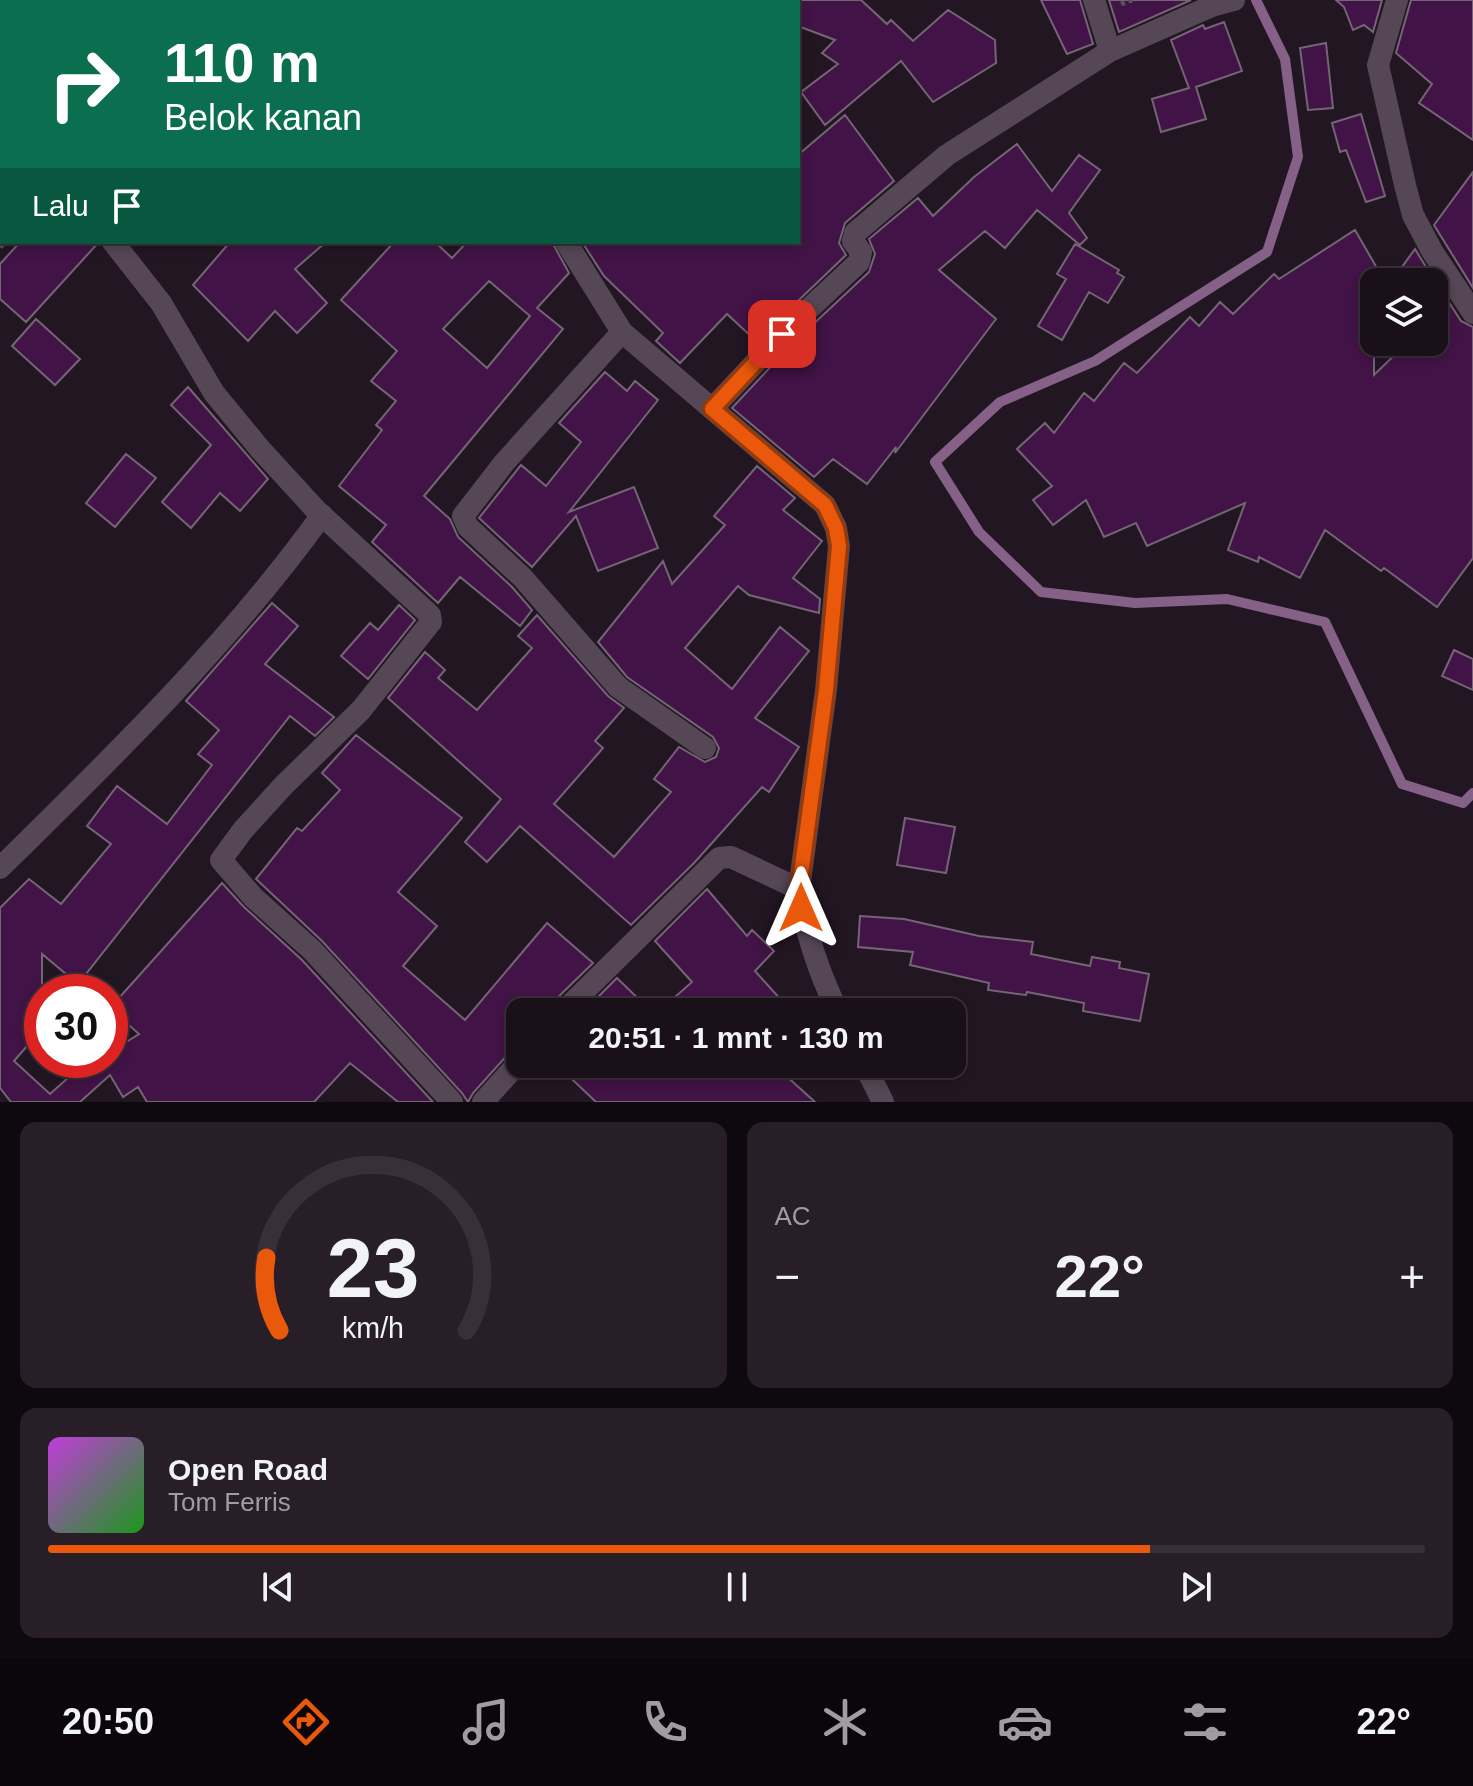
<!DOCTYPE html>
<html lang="id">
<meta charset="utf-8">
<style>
:root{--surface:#1a101a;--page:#271e27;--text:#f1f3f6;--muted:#9f9da2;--line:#383039;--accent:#ea580c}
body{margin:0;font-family:Arial,sans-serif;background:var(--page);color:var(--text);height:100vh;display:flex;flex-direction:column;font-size:30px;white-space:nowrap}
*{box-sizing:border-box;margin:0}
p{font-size:26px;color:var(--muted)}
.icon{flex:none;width:44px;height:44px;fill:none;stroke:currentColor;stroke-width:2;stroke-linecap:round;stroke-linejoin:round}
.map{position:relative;height:1102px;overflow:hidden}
.panel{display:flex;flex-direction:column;gap:20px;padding:20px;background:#0e090e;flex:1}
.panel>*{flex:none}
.top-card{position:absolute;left:0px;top:0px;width:800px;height:244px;box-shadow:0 4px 12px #0003,0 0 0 2px var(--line);background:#0b6e4f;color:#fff;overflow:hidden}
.controls{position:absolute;left:1360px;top:268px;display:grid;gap:16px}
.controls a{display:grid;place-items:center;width:88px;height:88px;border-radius:16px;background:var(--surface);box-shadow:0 4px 12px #0003,0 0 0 2px var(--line);font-size:40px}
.speed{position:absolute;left:24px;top:974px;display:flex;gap:16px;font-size:40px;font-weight:700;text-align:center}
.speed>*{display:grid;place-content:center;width:104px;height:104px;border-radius:50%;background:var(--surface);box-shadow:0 4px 12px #0003,0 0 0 2px var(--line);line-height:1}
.speed .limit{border:12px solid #d22;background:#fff;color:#111}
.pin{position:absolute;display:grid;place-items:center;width:68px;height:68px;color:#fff;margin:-34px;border-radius:16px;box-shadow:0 4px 12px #0006}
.me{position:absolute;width:88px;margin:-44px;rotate:0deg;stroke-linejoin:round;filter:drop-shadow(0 0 6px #0008)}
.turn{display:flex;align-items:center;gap:28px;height:168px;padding:0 32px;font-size:36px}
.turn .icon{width:104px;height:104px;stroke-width:2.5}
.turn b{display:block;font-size:56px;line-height:68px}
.then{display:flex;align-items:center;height:76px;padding:0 32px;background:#0003;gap:16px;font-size:30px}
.big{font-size:60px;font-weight:800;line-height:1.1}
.panel .tile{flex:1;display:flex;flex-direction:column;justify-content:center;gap:12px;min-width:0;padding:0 28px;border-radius:16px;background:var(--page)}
.panel .dial{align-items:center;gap:0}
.dial svg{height:208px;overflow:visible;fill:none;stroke:var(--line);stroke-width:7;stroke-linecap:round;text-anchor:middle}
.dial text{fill:var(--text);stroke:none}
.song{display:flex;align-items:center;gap:24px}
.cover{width:96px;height:96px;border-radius:12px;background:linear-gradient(135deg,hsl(290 70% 55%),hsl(120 70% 35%))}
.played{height:8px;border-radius:4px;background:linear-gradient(90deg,var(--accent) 80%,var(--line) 80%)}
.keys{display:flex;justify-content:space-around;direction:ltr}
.heat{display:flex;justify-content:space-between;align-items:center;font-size:44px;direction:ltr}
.panel .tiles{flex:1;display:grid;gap:20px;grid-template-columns:1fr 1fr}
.tile:last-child{grid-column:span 2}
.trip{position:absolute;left:506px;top:998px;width:460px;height:80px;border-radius:16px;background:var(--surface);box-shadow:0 4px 12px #0003,0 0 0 2px var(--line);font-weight:800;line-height:80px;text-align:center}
.menu{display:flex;height:128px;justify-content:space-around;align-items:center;background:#0a060a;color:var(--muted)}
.menu .icon{width:56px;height:56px}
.menu .selected{color:var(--accent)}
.menu b{font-size:36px;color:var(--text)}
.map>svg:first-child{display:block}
</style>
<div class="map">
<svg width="1473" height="1102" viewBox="0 0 1473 1102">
<rect width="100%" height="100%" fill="#221623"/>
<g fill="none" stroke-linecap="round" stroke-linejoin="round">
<path stroke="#856188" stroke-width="10" d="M1256 0 1285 59 1298 157 1267 252 1095 361 1000 402 935 462 979 532 1041 592 1135 603 1227 599 1325 622 1402 784 1463 803 1473 793"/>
</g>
<path fill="#421346" stroke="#746575" stroke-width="2" fill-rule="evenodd" d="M798 0H861L887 24 891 20 913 41 948 10 995 40 996 63 933 102 901 61 825 125 801 92 838 64 822 53 835 40 798 26Z
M1041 0H1080L1093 44 1067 54Z
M1109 0H1191L1119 32Z
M1336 0H1382L1373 32 1364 25 1353 30 1344 7Z
M1411 0H1473V140L1419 103 1432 84 1396 53Z
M1224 22 1242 71 1196 87 1206 119 1161 132 1152 99 1189 88 1171 40 1203 25 1205 29Z
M1326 43 1333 108 1308 110 1300 48Z
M1361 114 1385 196 1366 202 1346 150 1340 152 1332 123Z
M845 115 894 181 845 223 839 243 846 255 756 341 727 314 680 363 656 341 663 333 604 276 582 242H798V155Z
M1017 144 1052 191 1079 155 1100 170 1069 213 1087 238 1080 245 1037 210 1005 248 985 231 939 270 996 319 895 453 896 447 867 484 833 459 814 477 732 408 792 344 869 272 875 254 869 239 918 198 933 216 974 177Z
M1473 172V288L1434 225Z
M1355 230 1385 282H1374V375L1408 342H1434V279L1461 321 1473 327V558L1437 607 1384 568 1381 571 1325 530 1300 578 1259 557 1258 562 1228 550 1245 503 1147 546 1136 523 1104 537 1086 500 1053 525 1033 500 1052 486 1017 449 1045 423 1054 433 1084 393 1094 401 1124 363 1137 373 1190 317 1199 326 1220 302 1233 314 1274 274 1279 279Z
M20 242H99L26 322 0 299V264Z
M230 242H326L295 269 327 303 297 333 275 311 248 341 193 285Z
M394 242H435L452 258 467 242H552L569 273 537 308 563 329 424 496 450 519 458 537 512 587 532 610 520 626 460 577 438 603 372 542 386 525 339 486 382 430 376 425 396 401 371 381 397 351 341 300ZM489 281 530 316 487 368 443 329Z
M1075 244 1119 270 1117 273 1124 277 1108 303 1089 292 1062 340 1038 326 1066 279 1057 274Z
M1415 249 1426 267 1398 282H1391Z
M36 319 80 359 55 385 12 346Z
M605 372 627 391 635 381 658 400 569 512 634 487 658 548 598 571 576 516 532 567 479 518 521 465 546 486 581 442 559 423Z
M188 387 268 479 240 511 220 493 191 528 162 502 211 445 171 405Z
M126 454 156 478 115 527 86 503Z
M757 466 795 498 783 510 822 541 793 578 820 599 819 613 749 595 738 586 685 648 732 689 780 627 809 651 755 718 799 747 769 792 762 787 695 862 631 925 520 826 487 862 465 842 501 799 388 698 425 652 445 670 438 678 477 710 532 648 518 636 537 615 608 696 624 708 595 741 603 748 554 804 614 857 671 792 654 779 679 747 705 762 716 757 719 748 713 737 627 677 598 642 663 561 672 584 725 525 714 516Z
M272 603 298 626 265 664 334 717 315 736 290 716 78 984 42 954V1029L14 1061 50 1094 88 1060H110V1052L139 1034 110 1008 222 883 244 907 302 960 433 1102H398L350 1063 314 1102H147L138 1087 123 1097 110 1075 80 1102H11L0 1088V908L29 879 61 904 111 844 87 826 117 786 167 824 212 765 198 754 219 730 186 701Z
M399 605 415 620 368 679 341 656 370 623 378 630Z
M1454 650 1473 659V690L1442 676Z
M356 735 462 818 398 892 437 926 403 966 465 1020 547 923 593 963 553 1002 549 1012H520V1047L510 1052 473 1093 468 1102 462 1093 322 941 256 879 297 828 302 831 340 790 322 773Z
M905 818 955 827 946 873 897 865Z
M707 889 747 936 752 930 774 951 755 971 792 1012H658L692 982 655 941Z
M860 916 904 919 979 936 1033 942 1031 954 1090 966 1092 957 1120 962 1119 968 1149 974 1140 1021 1083 1011 1084 1003 1027 992 1026 995 988 990 989 983 910 965 913 952 858 947Z
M617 978 652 1012H583Z
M556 1064H773L815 1102H596Z"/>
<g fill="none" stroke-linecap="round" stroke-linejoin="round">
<path stroke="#5d525e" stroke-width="5" stroke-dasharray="4 4" stroke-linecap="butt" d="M540 2 542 0
M1121 4 1132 0
M0 247 5 242"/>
<path stroke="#554755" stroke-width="22" d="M372 0 375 2
M1094 0 1110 51
M1397 0 1378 65 1405 185 1413 215 1432 251 1473 313
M314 2 315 0
M0 25 2 28
M113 242 161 303 214 393 260 449 316 510 430 615 431 622 361 710 284 785 243 830 221 860 253 897 312 950 452 1102
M566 242 622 332 825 505 836 528 839 546 826 690 799 889C805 932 819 973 838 1012
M622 332 504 463 463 516 468 527 522 577 618 687 705 748
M712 409 782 334 859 262 861 252 853 241 855 233 947 155 1110 51 1212 6 1234 0
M0 868C113 757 229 644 322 515
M563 1012 719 858 731 857 799 889
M864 1064 883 1102
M483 1102 520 1061"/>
</g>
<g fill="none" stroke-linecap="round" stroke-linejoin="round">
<g stroke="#983908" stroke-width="20">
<path id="route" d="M782 334 712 409 825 505 836 528 839 546 826 690 799 889 801 908"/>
</g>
<use href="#route" stroke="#ea580c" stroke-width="14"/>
</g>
</svg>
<div class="controls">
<a><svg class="icon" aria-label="layers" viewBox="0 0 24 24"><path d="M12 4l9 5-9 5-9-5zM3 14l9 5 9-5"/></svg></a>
</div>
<div class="speed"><div class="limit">30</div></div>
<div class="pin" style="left:782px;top:334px;background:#d93025"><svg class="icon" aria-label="arrive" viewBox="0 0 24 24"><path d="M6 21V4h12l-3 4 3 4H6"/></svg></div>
<svg class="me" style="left:801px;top:908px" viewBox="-20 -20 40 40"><path d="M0-17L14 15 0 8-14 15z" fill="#ea580c" stroke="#fff" stroke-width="4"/></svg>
<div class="trip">20:51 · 1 mnt · 130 m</div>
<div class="top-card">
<div class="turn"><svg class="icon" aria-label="right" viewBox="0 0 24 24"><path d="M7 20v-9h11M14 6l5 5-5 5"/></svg><div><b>110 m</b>Belok kanan</div></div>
<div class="then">Lalu<svg class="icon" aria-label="arrive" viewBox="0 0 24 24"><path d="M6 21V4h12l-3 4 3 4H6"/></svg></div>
</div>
</div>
<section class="panel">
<div class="tiles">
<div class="tile dial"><svg viewBox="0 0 100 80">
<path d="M14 69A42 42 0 1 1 86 69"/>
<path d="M14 69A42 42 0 0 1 9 41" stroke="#ea580c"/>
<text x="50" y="56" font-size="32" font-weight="700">23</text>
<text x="50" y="72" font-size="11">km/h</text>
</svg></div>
<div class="tile"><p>AC</p>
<div class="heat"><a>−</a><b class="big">22°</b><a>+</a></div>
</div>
<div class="tile">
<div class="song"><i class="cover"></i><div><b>Open Road</b><p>Tom Ferris</p></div></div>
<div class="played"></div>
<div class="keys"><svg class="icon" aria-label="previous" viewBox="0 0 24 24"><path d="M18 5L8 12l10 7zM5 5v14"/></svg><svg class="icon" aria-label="pause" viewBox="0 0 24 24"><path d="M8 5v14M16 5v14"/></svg><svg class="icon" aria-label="next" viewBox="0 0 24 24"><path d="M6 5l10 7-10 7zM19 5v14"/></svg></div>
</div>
</div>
</section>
<nav class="menu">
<b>20:50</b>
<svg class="icon selected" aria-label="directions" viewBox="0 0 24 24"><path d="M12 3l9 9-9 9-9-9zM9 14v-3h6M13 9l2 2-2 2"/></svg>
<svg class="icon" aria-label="music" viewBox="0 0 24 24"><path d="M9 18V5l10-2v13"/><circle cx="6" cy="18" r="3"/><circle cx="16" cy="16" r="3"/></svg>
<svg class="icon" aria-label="phone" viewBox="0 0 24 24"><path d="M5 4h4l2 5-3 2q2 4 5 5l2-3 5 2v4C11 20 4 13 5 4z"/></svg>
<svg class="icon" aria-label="climate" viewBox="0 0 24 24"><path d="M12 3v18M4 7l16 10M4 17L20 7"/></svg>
<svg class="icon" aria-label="car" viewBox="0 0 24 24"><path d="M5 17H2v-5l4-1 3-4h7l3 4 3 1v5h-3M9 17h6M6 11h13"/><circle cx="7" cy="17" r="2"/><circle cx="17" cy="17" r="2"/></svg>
<svg class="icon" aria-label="filters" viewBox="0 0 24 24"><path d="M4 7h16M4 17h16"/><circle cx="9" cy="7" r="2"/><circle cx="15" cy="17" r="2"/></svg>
<b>22°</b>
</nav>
